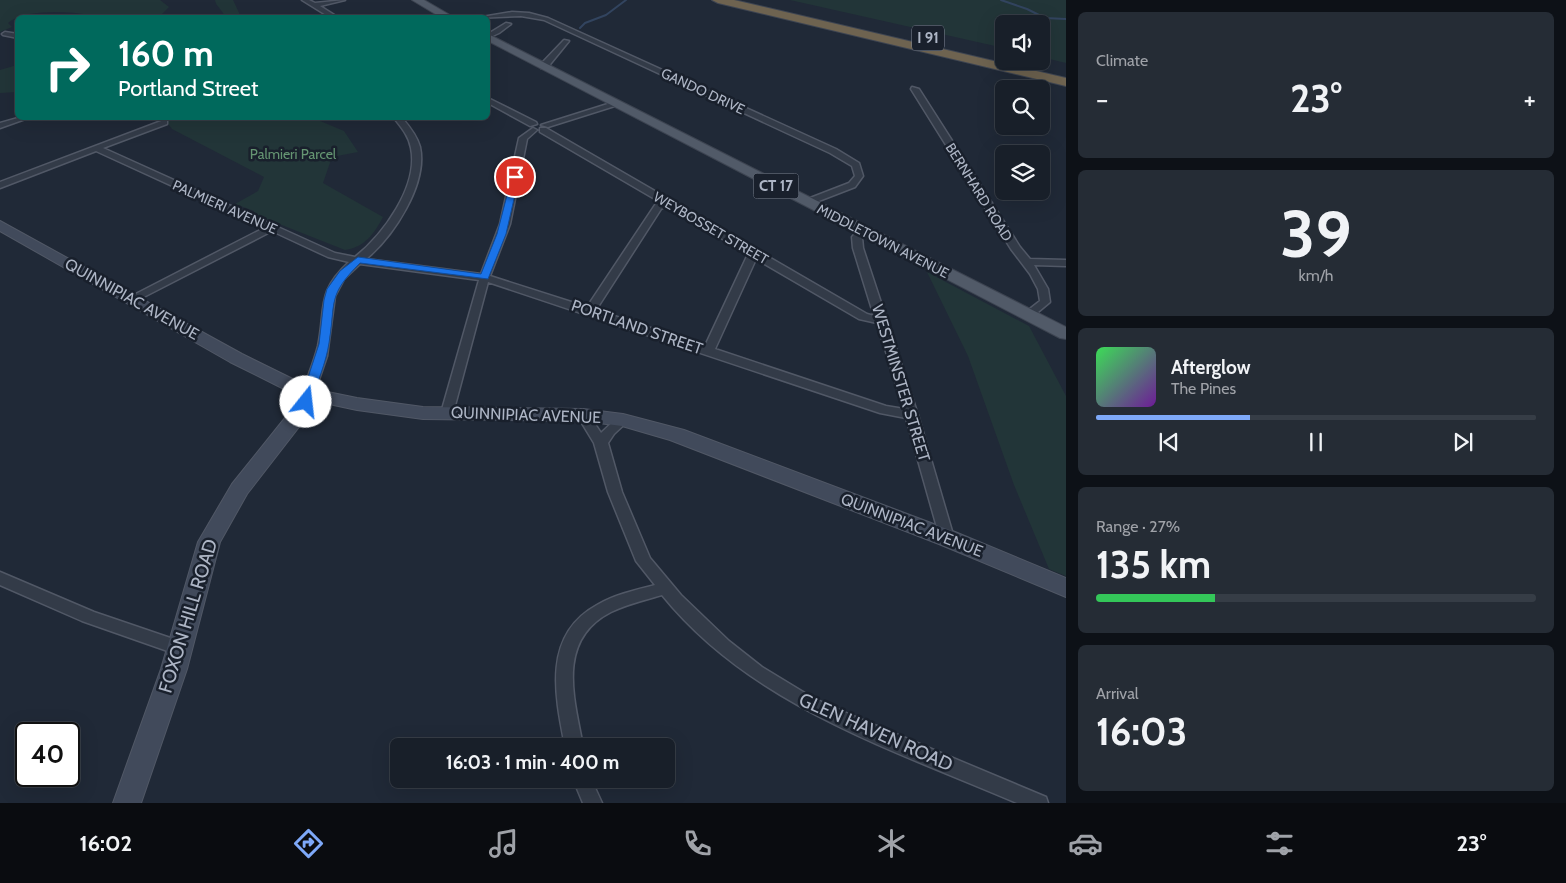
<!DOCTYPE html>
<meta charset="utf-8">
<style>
:root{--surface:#181f29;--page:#252c35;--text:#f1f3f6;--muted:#9fa2a8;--line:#363d46;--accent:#7ea9f9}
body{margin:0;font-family:Cabin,sans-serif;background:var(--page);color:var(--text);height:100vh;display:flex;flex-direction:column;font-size:19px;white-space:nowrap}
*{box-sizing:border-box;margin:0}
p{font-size:16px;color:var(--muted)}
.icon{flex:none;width:28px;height:28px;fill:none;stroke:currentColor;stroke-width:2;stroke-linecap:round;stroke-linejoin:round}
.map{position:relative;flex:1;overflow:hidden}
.side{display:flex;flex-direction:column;gap:12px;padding:12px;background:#0d1117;width:500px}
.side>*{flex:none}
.top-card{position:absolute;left:15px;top:15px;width:475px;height:105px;border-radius:8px;box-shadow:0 5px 20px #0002,0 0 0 1px var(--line);background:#00695c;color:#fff;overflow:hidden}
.buttons{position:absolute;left:995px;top:15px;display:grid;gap:10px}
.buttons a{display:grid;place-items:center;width:55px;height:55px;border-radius:8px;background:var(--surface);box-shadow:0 5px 20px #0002,0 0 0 1px var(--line);font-size:25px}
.speed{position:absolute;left:15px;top:722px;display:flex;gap:10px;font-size:25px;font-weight:700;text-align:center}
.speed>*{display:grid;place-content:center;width:65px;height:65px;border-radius:50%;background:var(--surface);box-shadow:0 5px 20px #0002,0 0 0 1px var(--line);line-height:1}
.speed .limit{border:2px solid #111;border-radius:8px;background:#fff;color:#111}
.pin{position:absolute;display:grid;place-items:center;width:42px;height:42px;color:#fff;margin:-21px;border:2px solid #fff;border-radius:50%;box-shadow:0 1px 5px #0007}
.me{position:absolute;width:55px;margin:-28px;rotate:16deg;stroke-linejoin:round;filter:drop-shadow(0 0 4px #0008)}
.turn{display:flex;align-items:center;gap:18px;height:105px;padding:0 20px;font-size:22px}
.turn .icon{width:65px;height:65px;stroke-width:2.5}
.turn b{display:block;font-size:35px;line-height:42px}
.big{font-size:38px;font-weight:800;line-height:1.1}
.side .card{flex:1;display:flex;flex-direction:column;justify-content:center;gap:8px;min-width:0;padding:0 18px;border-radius:8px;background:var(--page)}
.side .dial{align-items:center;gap:0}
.dial b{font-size:65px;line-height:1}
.song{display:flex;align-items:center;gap:15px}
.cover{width:60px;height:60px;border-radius:8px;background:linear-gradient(135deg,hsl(130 70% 55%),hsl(280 70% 35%))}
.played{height:5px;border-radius:2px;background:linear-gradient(90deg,var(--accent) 35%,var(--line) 35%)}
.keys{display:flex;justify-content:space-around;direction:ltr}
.heat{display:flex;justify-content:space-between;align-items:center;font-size:28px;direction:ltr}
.charge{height:8px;border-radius:4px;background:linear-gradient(90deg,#34c759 27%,var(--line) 0)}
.trip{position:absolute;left:390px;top:738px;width:285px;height:50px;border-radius:8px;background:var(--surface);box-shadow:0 5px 20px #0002,0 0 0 1px var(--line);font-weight:800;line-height:50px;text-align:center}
.tab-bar{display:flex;height:80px;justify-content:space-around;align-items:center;background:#0a0c10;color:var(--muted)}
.tab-bar .icon{width:35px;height:35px}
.tab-bar .current{color:var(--accent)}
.tab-bar b{font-size:22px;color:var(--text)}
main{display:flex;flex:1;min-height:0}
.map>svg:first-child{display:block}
</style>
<main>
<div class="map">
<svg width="1066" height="803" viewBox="0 0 1066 803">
<rect width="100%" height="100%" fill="#202937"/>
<path fill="#223538" d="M0 0H160L169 7 161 15 164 17C142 18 119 19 98 18 93 17 88 15 83 14 63 11 23 10 8 23L12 27 0 32Z
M215 0H233L241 17H225C223 10 216 7 215 0Z
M790 0H1066V63L1041 57V24H1004V48Z
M17 65V92L0 93V70Z
M164 118H313L344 131 358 152 332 157 323 183 383 217C374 234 365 247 345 250L254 214V211L235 204 258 191 264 177 172 129Z
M927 272 1029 326 1066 396V576L1049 569 1014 485 968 356Z"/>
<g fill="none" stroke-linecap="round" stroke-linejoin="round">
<path stroke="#32445f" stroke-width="2" d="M1001 0 1027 9 1045 18 1066 19
M580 28 585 23 606 15 626 0"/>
<g stroke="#515866" stroke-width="3">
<path id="street" d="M302 0H309L315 3 345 0 320 6 339 18H331Z
M512 12 529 13 548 18 836 149 859 163 863 176 855 187 811 204H805V200L849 183 855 176 852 166 830 153 544 20 521 16 476 18Z
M506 23 511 24 499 33 488 38V34Z
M5 32 18 34V38L3 35 2 34Z
M564 40 569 41 547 68H541V64Z
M912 87 919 89 1020 247 1030 259 1066 260V266L1034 265 1048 289 1050 302 1032 317H1024L1022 315 1040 301 1038 289 1030 274 1011 249 911 89Z
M488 98 536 122 537 124 530 126 488 103Z
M614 102 621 104 548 127 541 125Z
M18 118H28L0 128V123Z
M394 118H402C409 126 417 136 420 147 428 184 393 237 366 259L481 274 500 224 519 138 533 128 537 130 527 139 510 224 490 276 587 307 655 205 660 202 540 132V128H546L867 314 874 316 853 248 852 237 860 228H866L868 230 862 237 863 248 918 415 954 538 952 542 947 543 942 542 940 538 906 418 880 413 488 282 453 413 447 417 443 416 441 413 479 280 360 264 344 279 335 296 327 356 314 394 308 398 302 394C307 378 314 362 318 346 326 308 316 292 349 262L328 257 272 231 132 303 128 302 127 300 128 298 264 228 96 151 0 188V182L164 120H167V124L103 148 335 253 355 257C383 235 419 186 411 148 409 136 401 127 394 118ZM667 206 748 254 705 346 596 310 661 209ZM756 259 859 319 877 323 904 409 886 406 715 349Z
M583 411 587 412 601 433 618 417H628L629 420 614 434 608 443 622 492 650 558 681 595 729 641 762 667 813 698 853 716 1046 797 1048 803H1017C891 749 751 705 662 595 645 600 627 604 611 612 556 640 574 698 583 746H565C555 696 542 635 597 605 614 595 635 590 655 585L636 561 608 492 594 443 577 415Z
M0 572 94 612 185 643 187 648 185 653 179 655 82 621 0 585Z
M573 779H591L602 803H583Z"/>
</g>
<g stroke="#515866" stroke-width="2">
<path id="secondary" d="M0 221 242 354 313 389 357 398 423 407 583 409 623 414 684 430 955 532 1066 578V597L939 544 670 440 622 426 583 421 423 419 357 410 315 401 309 414 247 494 220 542 187 669 141 803H113L161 669 198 542 232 484 293 408 298 396 230 362 0 231Z"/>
</g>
<g stroke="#3d4451" stroke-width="2">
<path id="primary" d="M412 0H424L455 18H442Z
M488 34 1066 327V339L1060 338 488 41Z"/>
</g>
<g stroke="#3e4552" stroke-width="2">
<path id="highway" d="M712 0H734L1066 78V86L718 3Z"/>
</g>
<use href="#street" fill="#333b48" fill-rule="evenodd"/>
<use href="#secondary" fill="#414a5b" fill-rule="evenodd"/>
<use href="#primary" fill="#515a68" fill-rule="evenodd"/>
<use href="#highway" fill="#6e6350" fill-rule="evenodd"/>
</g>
<path fill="#1a73e8" stroke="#114b97" d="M512 176 519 177 506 234 488 279 360 263C327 296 336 301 329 343 326 363 317 383 311 402L310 405H302L300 402 319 344 324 300 327 289 340 271 358 257 481 274 497 234Z"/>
<g text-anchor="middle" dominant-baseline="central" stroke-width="5" stroke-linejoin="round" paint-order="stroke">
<g font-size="14" fill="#adb5c5" stroke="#19202c">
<text transform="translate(703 91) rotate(25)">GANDO DRIVE</text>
<text transform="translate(979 192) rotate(58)">BERNHARD ROAD</text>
<text transform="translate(225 207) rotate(24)">PALMIERI AVENUE</text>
<text transform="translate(711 228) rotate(30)">WEYBOSSET STREET</text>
<text transform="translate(883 241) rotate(27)">MIDDLETOWN AVENUE</text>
</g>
<g font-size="14" fill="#659572" stroke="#19202c">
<text x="293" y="154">Palmieri Parcel</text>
</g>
<g fill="#19202c" stroke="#818897" stroke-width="1">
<rect x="912" y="25.5" width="32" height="25" rx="4"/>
<rect x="753.5" y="173.5" width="45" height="25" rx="4"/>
</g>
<g font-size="15" font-weight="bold" fill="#adb5c5">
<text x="928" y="38">I 91</text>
<text x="776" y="186">CT 17</text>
</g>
<g font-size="16" fill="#adb5c5" stroke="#19202c">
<text transform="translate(132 299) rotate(29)">QUINNIPIAC AVENUE</text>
<text transform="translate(637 327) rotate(19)">PORTLAND STREET</text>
<text transform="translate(901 383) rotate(73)">WESTMINSTER STREET</text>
<text transform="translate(526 415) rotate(2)">QUINNIPIAC AVENUE</text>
<text transform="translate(912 525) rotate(21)">QUINNIPIAC AVENUE</text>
</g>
<g font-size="19" fill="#adb5c5" stroke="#19202c">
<text transform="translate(188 616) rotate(-73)">FOXON HILL ROAD</text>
<text transform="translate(876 732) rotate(24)">GLEN HAVEN ROAD</text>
</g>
</g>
</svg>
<div class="buttons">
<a><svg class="icon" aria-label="sound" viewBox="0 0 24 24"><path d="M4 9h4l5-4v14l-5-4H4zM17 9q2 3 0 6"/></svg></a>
<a><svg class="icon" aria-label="search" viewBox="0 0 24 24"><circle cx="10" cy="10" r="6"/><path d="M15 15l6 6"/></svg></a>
<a><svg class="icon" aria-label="layers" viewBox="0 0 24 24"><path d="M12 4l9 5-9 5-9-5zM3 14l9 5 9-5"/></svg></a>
</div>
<div class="speed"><div class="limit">40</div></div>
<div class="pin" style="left:515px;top:177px;background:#d93025"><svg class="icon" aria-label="arrive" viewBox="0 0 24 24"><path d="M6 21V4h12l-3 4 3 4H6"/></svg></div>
<svg class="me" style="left:306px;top:402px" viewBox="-20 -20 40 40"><circle r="19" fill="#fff"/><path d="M0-13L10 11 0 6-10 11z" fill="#1a73e8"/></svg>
<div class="trip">16:03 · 1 min · 400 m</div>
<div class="top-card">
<div class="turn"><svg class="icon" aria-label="right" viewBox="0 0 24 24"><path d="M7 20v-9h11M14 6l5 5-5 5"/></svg><div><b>160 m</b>Portland Street</div></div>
</div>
</div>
<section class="side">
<div class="card"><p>Climate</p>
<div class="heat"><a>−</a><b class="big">23°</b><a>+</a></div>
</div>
<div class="card dial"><b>39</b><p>km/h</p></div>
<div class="card">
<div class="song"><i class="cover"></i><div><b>Afterglow</b><p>The Pines</p></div></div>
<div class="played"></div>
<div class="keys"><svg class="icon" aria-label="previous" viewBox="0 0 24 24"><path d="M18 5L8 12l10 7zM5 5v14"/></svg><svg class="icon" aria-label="pause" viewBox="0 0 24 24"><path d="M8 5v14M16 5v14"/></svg><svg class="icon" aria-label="next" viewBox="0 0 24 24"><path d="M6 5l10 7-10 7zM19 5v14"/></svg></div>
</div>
<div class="card"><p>Range · 27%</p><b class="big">135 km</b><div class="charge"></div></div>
<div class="card"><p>Arrival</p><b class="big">16:03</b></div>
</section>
</main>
<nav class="tab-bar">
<b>16:02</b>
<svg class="icon current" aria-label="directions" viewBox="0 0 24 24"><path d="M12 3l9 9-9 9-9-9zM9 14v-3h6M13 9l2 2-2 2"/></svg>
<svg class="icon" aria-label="music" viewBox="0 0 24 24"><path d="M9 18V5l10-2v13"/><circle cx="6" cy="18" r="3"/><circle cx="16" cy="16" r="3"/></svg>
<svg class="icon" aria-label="phone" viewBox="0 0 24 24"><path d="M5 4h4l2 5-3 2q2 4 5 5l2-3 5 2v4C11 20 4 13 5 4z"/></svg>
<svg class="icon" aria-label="climate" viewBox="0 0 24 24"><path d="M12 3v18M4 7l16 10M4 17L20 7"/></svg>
<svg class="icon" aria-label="car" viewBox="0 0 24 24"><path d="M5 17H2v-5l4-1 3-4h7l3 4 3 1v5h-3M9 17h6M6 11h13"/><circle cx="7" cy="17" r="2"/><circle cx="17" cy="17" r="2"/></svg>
<svg class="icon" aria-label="filters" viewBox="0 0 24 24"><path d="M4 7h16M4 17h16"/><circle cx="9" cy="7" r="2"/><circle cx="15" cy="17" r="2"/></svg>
<b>23°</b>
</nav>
